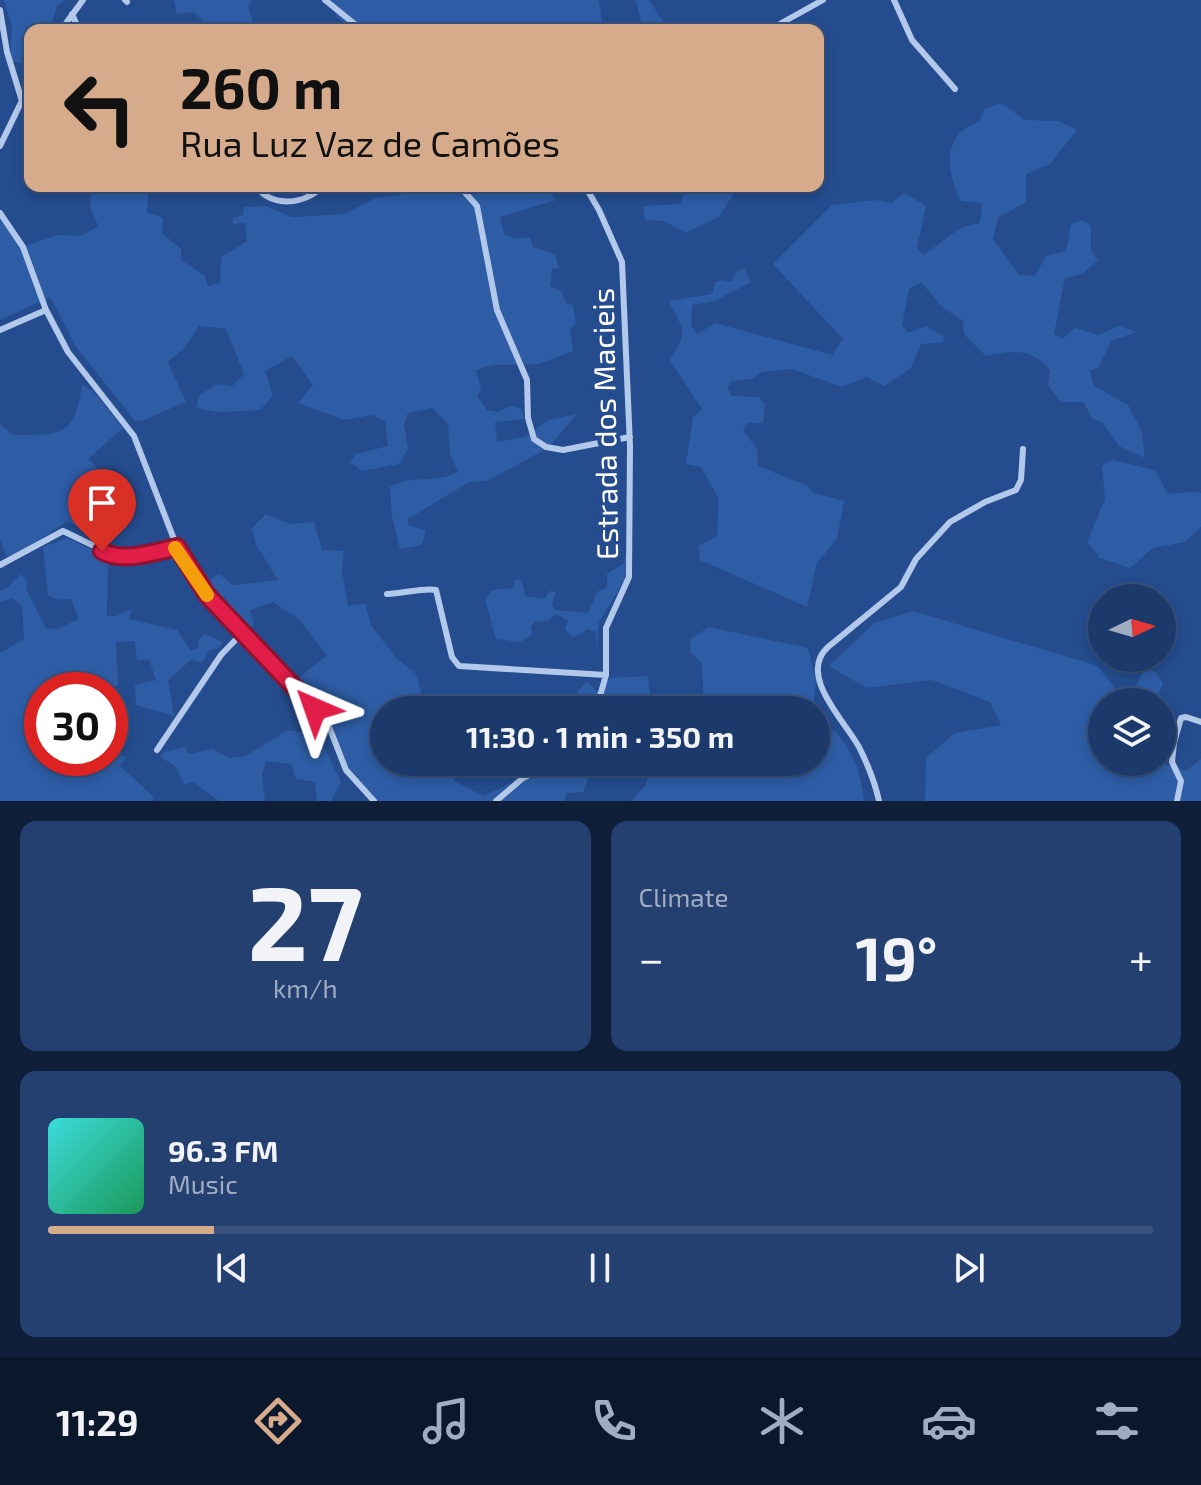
<!DOCTYPE html>
<meta charset="utf-8">
<style>
:root{--surface:#1b396a;--page:#244070;--text:#f1f3f6;--muted:#a0acc1;--line:#39537e;--accent:#d6ab8b}
body{margin:0;font-family:"Exo 2",sans-serif;background:var(--page);color:var(--text);height:100vh;display:flex;flex-direction:column;font-size:30px;white-space:nowrap}
*{box-sizing:border-box;margin:0}
p{font-size:26px;color:var(--muted)}
.icon{flex:none;width:44px;height:44px;fill:none;stroke:currentColor;stroke-width:2;stroke-linecap:round;stroke-linejoin:round}
.map{position:relative;height:801px;overflow:hidden}
.drawer{display:flex;flex-direction:column;gap:20px;padding:20px;background:#0f1f3a;flex:1}
.drawer>*{flex:none}
.guide{position:absolute;left:24px;top:24px;width:800px;height:168px;border-radius:16px;box-shadow:0 4px 12px #0003,0 0 0 2px var(--line);background:#d6ab8b;color:#111;overflow:hidden}
.needle{width:52px;rotate:85deg}
.tools{position:absolute;left:1088px;top:584px;display:grid;gap:16px}
.tools a{display:grid;place-items:center;width:88px;height:88px;border-radius:50%;background:var(--surface);box-shadow:0 4px 12px #0003,0 0 0 2px var(--line);font-size:40px}
.speed{position:absolute;left:24px;top:672px;display:flex;gap:16px;font-size:40px;font-weight:700;text-align:center}
.speed>*{display:grid;place-content:center;width:104px;height:104px;border-radius:50%;background:var(--surface);box-shadow:0 4px 12px #0003,0 0 0 2px var(--line);line-height:1}
.speed .limit{border:12px solid #d22;background:#fff;color:#111}
.pin{position:absolute;display:grid;place-items:center;width:68px;height:68px;color:#fff;margin:-82px -34px;border-radius:50% 50% 50% 0;rotate:-45deg;box-shadow:0 0 8px #0007}
.pin .icon{rotate:45deg}
.me{position:absolute;width:88px;margin:-44px;rotate:317deg;stroke-linejoin:round;filter:drop-shadow(0 0 6px #0008)}
.turn{display:flex;align-items:center;gap:28px;height:168px;padding:0 24px;font-size:36px}
.turn .icon{width:104px;height:104px;stroke-width:2.5}
.turn b{display:block;font-size:56px;line-height:68px}
.big{font-size:60px;font-weight:700;line-height:1.1}
.drawer .card{flex:1;display:flex;flex-direction:column;justify-content:center;gap:12px;min-width:0;padding:0 28px;border-radius:16px;background:var(--page)}
.drawer .dial{align-items:center;gap:0}
.dial b{font-size:104px;line-height:1}
.song{display:flex;align-items:center;gap:24px}
.cover{width:96px;height:96px;border-radius:12px;background:linear-gradient(135deg,hsl(180 70% 55%),hsl(150 70% 35%))}
.played{height:8px;border-radius:4px;background:linear-gradient(90deg,var(--accent) 15%,var(--line) 15%)}
.keys{display:flex;justify-content:space-around;direction:ltr}
.heat{display:flex;justify-content:space-between;align-items:center;font-size:44px;direction:ltr}
.drawer .tiles{flex:1;display:grid;gap:20px;grid-template-columns:1fr 1fr}
.card:last-child{grid-column:span 2}
.trip{position:absolute;left:370px;top:696px;width:460px;height:80px;border-radius:40px;background:var(--surface);box-shadow:0 4px 12px #0003,0 0 0 2px var(--line);font-weight:700;line-height:80px;text-align:center}
.tabs{display:flex;height:128px;justify-content:space-around;align-items:center;background:#0b172a;color:var(--muted)}
.tabs .icon{width:56px;height:56px}
.tabs .selected{color:var(--accent)}
.tabs b{font-size:36px;color:var(--text)}
.map>svg:first-child{display:block}
</style>
<div class="map">
<svg width="1201" height="801" viewBox="0 0 1201 801">
<rect width="100%" height="100%" fill="#244c8e"/>
<path fill="#2e5da6" d="M4 0H65L57 6 50 30H30V62L26 64 10 61 12 27Z
M174 0H252L248 7 256 30H214L193 12 177 14Z
M330 0H599L603 30H571L540 22 527 30H354L337 17Z
M636 0H649L669 30H643Z
M1001 103 1025 120 1059 121 1077 130 1050 164 1026 174V202L998 218 993 239 1019 275 1035 276 1046 256 1066 251 1071 224 1082 220 1091 226V250L1098 260 1082 274 1065 278 1054 334 1062 339 1075 328 1099 335 1119 326 1137 332 1111 341 1099 367 1090 371 1094 386 1128 405 1142 432 1145 458 1119 446 1102 422 1093 419 1083 402H1061L1048 385 1050 371C1034 348 1011 350 986 356L964 334 963 321 942 307 921 282 909 289 902 325 908 333 926 326 943 336 944 342 921 344 911 368 884 386 867 377 842 387 792 369 762 372 752 379 732 381 727 388 732 396 759 397 765 404 763 423H749L743 430 757 449 758 466 808 486 813 493 844 501 837 539 817 563 807 607 700 560 698 546 717 536 719 499 701 467 686 464 693 417 702 409 669 359C690 333 683 328 668 301L712 294 715 282 722 280 731 282 736 273 744 268 751 282 715 301 692 305 691 326 697 334 715 323 832 355 843 339 773 264 832 205 875 200 892 203 904 193 926 206 917 248 924 255 960 228 980 223 982 203 961 201C950 180 942 148 963 130 967 126 975 124 980 121L984 109Z
M90 186H149L147 212 163 218 162 233 181 249V260L205 276 208 286 220 283 221 257 247 241 245 223 233 224V218L243 215 244 207 265 206 292 217 345 214 375 198 400 195 404 186H546L556 200 500 217 504 234 516 239 530 237 533 247 555 254 559 268 552 269 550 286 562 292 566 303 573 305 576 323 570 329 573 351 539 364 493 365 476 370 481 388 477 396 487 410 497 412 511 406 522 409 524 419 495 422 497 442 525 437 548 420 577 414 548 448 487 481 469 482 408 519V525L426 530 422 545 400 549 392 517 390 487C412 474 435 484 458 472L450 454 448 424 432 408 408 413 404 424 408 449 399 464 362 471 350 462 356 454 388 446 385 421 372 415 344 420 298 403 313 385 292 356 265 371 273 396 260 410 219 412 196 408 199 396 217 384 232 386 244 374 226 329 199 326 185 347 168 362 186 402 144 420 135 421 77 348 50 297 0 320V218L8 225 19 248 58 235 81 236 98 226 91 209Z
M685 186H737V188L719 217 685 233 664 221 645 220 643 206 681 204Z
M82 385 93 391 123 428 88 459 110 480V490L97 536 67 521 26 549 7 557 0 540V424L13 435C59 435 75 438 82 385Z
M1112 460 1155 470 1167 493C1179 496 1190 489 1201 493V527L1185 542 1153 548 1130 568 1100 558 1087 542 1105 499 1102 466Z
M266 514 290 524 314 522 322 550 344 551 342 571 348 606 365 603 371 625 396 658 416 674 425 706 434 710H384V762H443L454 765V781L483 796 510 784 547 775 561 762H630L610 777 590 775 583 792 566 793 565 801H375L345 767 334 730 294 681 327 656 300 620 273 602 250 610 254 624 246 631 207 582 219 574 233 585 278 580 256 545 252 528Z
M67 538 108 557 107 616H116L131 609 129 619 177 630 191 651 198 648 199 639 205 634 223 642 219 648 209 650 202 663 192 659 168 680 174 716 136 705 135 685 156 680 149 659 137 661 135 641 116 642 118 684 110 692 42 690V758H110V750L126 757 120 766 154 797 152 801H0V653L24 639 22 606 12 598 0 602V591L7 588 21 574 28 582 26 589 46 628 57 629 79 619 71 599H57L48 595 43 547Z
M627 549 625 579 599 622 596 655V632L588 629 573 638 565 629 568 620 555 614 548 621 535 622 531 627 532 635 520 642 496 639 485 599 492 590 514 588 515 580H522L525 596 544 599 550 591 556 592 552 604 555 610 588 613 597 592 607 587V574L624 563Z
M913 611 1098 666 1121 697 1134 691 1144 669 1156 672 1163 684 1155 702H1102V762H1159L1186 771 1201 759V801H925L926 758 955 733 1001 725 990 702 932 680 867 688 829 666 874 623Z
M709 627 808 648 816 682 813 710H704L702 664 690 651 691 639Z
M648 676 650 694 643 710H584L577 692 587 681 596 691 603 689 610 678Z
M816 717 826 730 835 731C855 755 860 771 864 801H631L646 785 652 762H816Z
M305 721 317 732 341 782 331 801H317L315 782 296 779 291 764 266 761 262 775 265 801H219L193 782 184 784 175 766 160 757 164 752 185 747 189 754 212 749 229 758 246 756 288 730 304 733Z"/>
<g fill="none" stroke-linecap="round" stroke-linejoin="round">
<path stroke="#b3c9eb" stroke-width="6" d="M125 0 127 2
M325 0 362 30
M894 0 912 40 955 89
M0 10 7 52 22 101
M72 14 79 30
M61 30 83 0
M769 30 823 0
M0 146 30 84
M256 186C271 208 306 205 322 186
M585 186 599 210 622 262 630 446 629 577 606 628V675L596 710
M461 188 477 206 497 310 527 380 528 418 534 439 546 447 563 450 630 437
M0 213 23 247 46 310 68 352 134 436 177 547 198 580 218 607 328 724 346 770 374 801
M0 330 46 310
M0 565 63 531 115 556 177 547
M387 594C403 594 424 587 436 590L452 657 459 666 606 675
M157 750 221 655 243 632
M496 801 523 778 556 762
M879 801C875 782 868 765 859 747 845 721 797 675 828 647L901 587 916 559 950 522 985 502 1016 490 1021 480 1023 449
M1177 801 1181 781 1172 762 1174 743 1181 718 1186 717 1201 722"/>
</g>
<g fill="none" stroke-linecap="round" stroke-linejoin="round">
<g stroke="#92132f" stroke-width="20">
<path id="route" d="M102 551C122 563 156 552 177 547L207 595 315 709"/>
</g>
<use href="#route" stroke="#e11d48" stroke-width="14"/>
<path stroke="#f59e0b" stroke-width="14" d="M175 548 207 595"/>
</g>
<g text-anchor="middle" dominant-baseline="central" stroke-width="8" stroke-linejoin="round" paint-order="stroke">
<g font-size="30" fill="#fff" stroke="#244c8e">
<text transform="translate(604 424) rotate(-91)">Estrada dos Macieis</text>
</g>
</g>
</svg>
<div class="tools">
<a><svg class="needle" viewBox="-14 -14 28 28"><path d="M0-13l5 13h-10z" fill="#e53935"/><path d="M0 13l5-13h-10z" fill="#a0acc1"/></svg></a>
<a><svg class="icon" aria-label="layers" viewBox="0 0 24 24"><path d="M12 4l9 5-9 5-9-5zM3 14l9 5 9-5"/></svg></a>
</div>
<div class="speed"><div class="limit">30</div></div>
<div class="pin" style="left:102px;top:551px;background:#d93025"><svg class="icon" aria-label="arrive" viewBox="0 0 24 24"><path d="M6 21V4h12l-3 4 3 4H6"/></svg></div>
<svg class="me" style="left:315px;top:709px" viewBox="-20 -20 40 40"><path d="M0-17L14 15 0 8-14 15z" fill="#e11d48" stroke="#fff" stroke-width="4"/></svg>
<div class="trip">11:30 · 1 min · 350 m</div>
<div class="guide">
<div class="turn"><svg class="icon" aria-label="left" viewBox="0 0 24 24"><path d="M17 20v-9H6M10 6l-5 5 5 5"/></svg><div><b>260 m</b>Rua Luz Vaz de Camões</div></div>
</div>
</div>
<section class="drawer">
<div class="tiles">
<div class="card dial"><b>27</b><p>km/h</p></div>
<div class="card"><p>Climate</p>
<div class="heat"><a>−</a><b class="big">19°</b><a>+</a></div>
</div>
<div class="card">
<div class="song"><i class="cover"></i><div><b>96.3 FM</b><p>Music</p></div></div>
<div class="played"></div>
<div class="keys"><svg class="icon" aria-label="previous" viewBox="0 0 24 24"><path d="M18 5L8 12l10 7zM5 5v14"/></svg><svg class="icon" aria-label="pause" viewBox="0 0 24 24"><path d="M8 5v14M16 5v14"/></svg><svg class="icon" aria-label="next" viewBox="0 0 24 24"><path d="M6 5l10 7-10 7zM19 5v14"/></svg></div>
</div>
</div>
</section>
<nav class="tabs">
<b>11:29</b>
<svg class="icon selected" aria-label="directions" viewBox="0 0 24 24"><path d="M12 3l9 9-9 9-9-9zM9 14v-3h6M13 9l2 2-2 2"/></svg>
<svg class="icon" aria-label="music" viewBox="0 0 24 24"><path d="M9 18V5l10-2v13"/><circle cx="6" cy="18" r="3"/><circle cx="16" cy="16" r="3"/></svg>
<svg class="icon" aria-label="phone" viewBox="0 0 24 24"><path d="M5 4h4l2 5-3 2q2 4 5 5l2-3 5 2v4C11 20 4 13 5 4z"/></svg>
<svg class="icon" aria-label="climate" viewBox="0 0 24 24"><path d="M12 3v18M4 7l16 10M4 17L20 7"/></svg>
<svg class="icon" aria-label="car" viewBox="0 0 24 24"><path d="M5 17H2v-5l4-1 3-4h7l3 4 3 1v5h-3M9 17h6M6 11h13"/><circle cx="7" cy="17" r="2"/><circle cx="17" cy="17" r="2"/></svg>
<svg class="icon" aria-label="filters" viewBox="0 0 24 24"><path d="M4 7h16M4 17h16"/><circle cx="9" cy="7" r="2"/><circle cx="15" cy="17" r="2"/></svg>
</nav>
